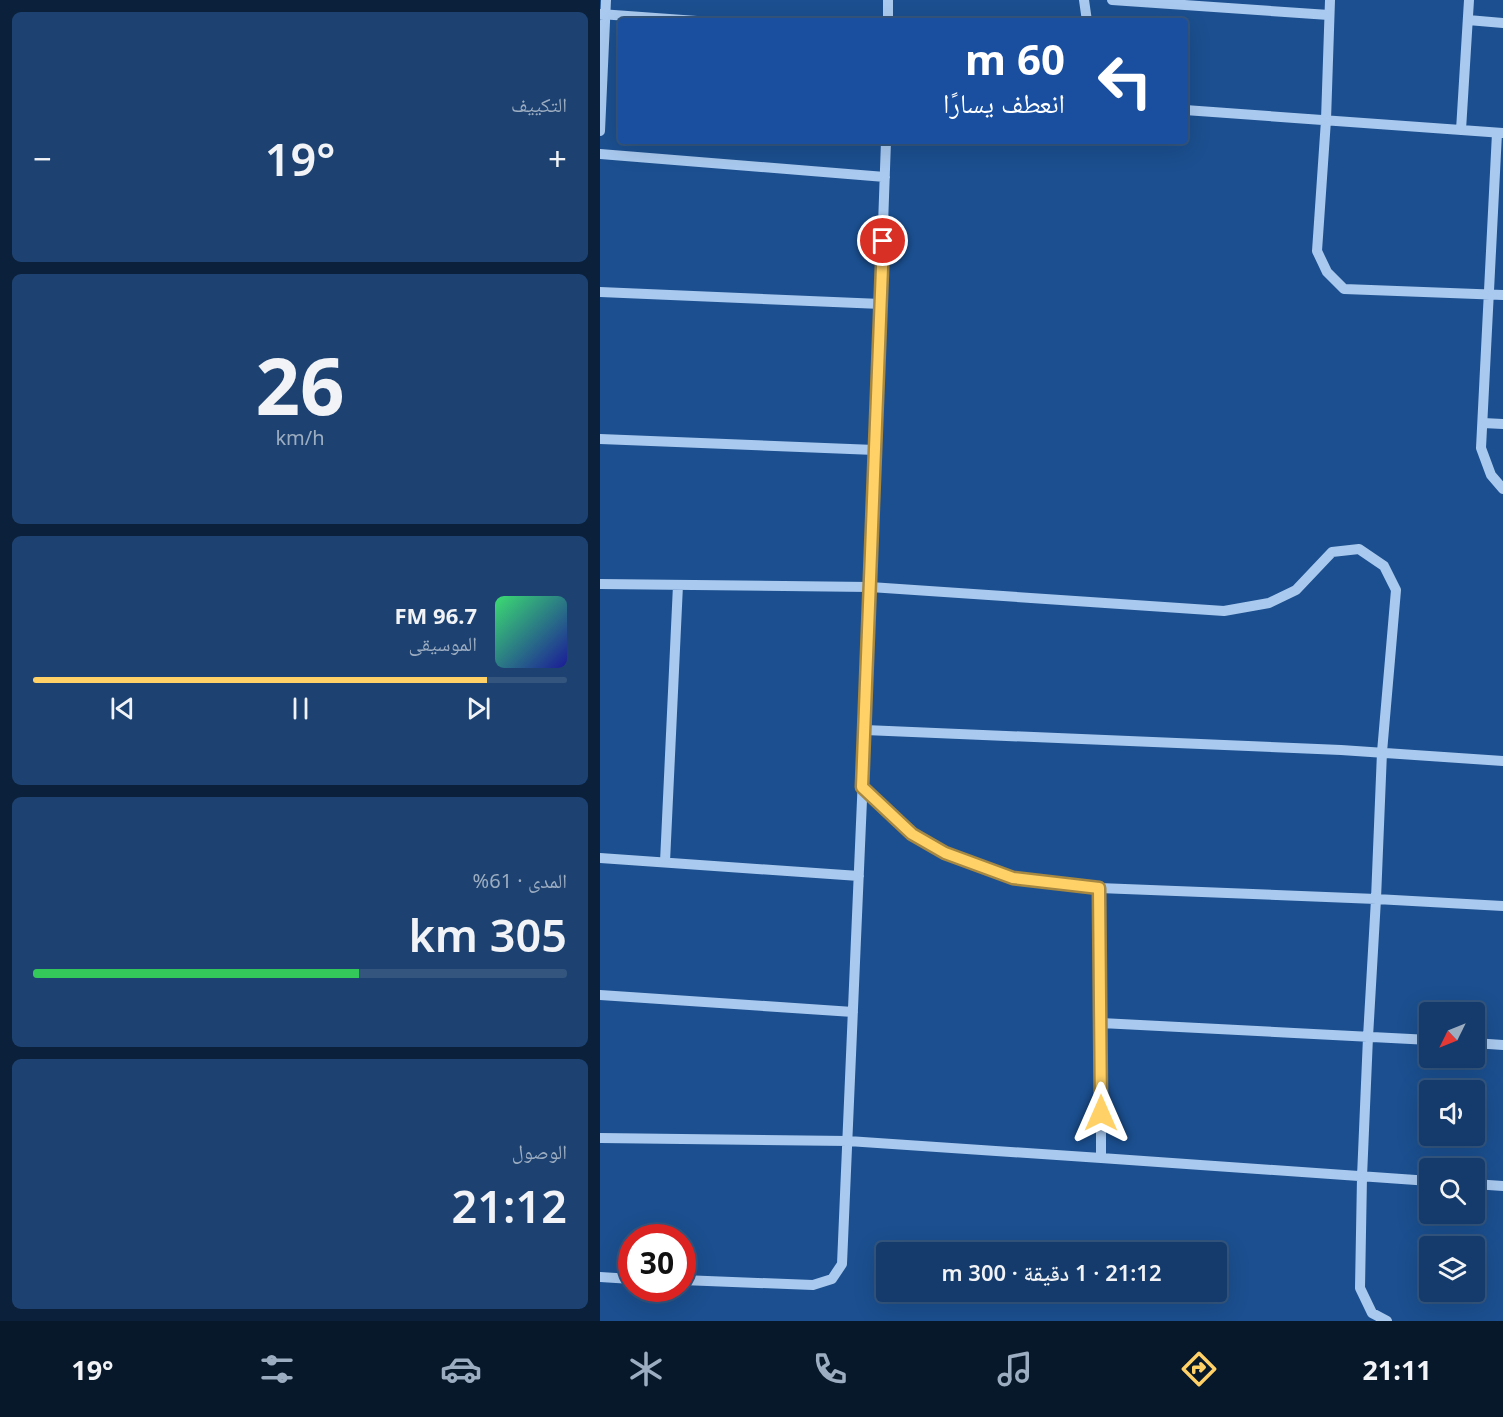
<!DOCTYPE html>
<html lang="ar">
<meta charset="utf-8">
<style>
:root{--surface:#143b6b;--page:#1d4271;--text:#f1f3f6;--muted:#9dadc1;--line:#33557e;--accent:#ffd166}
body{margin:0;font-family:"Noto Sans","Noto Naskh Arabic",sans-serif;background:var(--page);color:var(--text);direction:rtl;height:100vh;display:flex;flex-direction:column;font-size:22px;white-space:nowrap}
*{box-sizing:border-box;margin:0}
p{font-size:20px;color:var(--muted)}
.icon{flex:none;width:33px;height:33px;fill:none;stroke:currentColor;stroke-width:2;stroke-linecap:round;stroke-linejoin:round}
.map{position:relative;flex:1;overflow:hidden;direction:ltr}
.panel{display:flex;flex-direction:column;gap:12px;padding:12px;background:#0b203b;width:600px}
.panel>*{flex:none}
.top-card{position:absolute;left:18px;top:18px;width:570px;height:126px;border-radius:6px;box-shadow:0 6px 24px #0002,0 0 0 2px var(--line);direction:rtl;background:#1a4fa0;color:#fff;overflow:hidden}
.needle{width:39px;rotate:227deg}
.controls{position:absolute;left:819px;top:1002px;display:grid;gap:12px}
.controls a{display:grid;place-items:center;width:66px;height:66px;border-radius:6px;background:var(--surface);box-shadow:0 6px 24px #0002,0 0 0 2px var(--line);font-size:30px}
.speed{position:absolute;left:18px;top:1224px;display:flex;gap:12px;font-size:30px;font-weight:700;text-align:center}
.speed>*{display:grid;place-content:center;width:78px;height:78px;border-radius:50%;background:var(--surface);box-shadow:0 6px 24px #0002,0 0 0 2px var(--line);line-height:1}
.speed .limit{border:9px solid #d22;background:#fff;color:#111}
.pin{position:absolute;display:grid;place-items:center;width:51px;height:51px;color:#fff;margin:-26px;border:3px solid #fff;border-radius:50%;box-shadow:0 2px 6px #0007}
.me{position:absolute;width:66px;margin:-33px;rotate:0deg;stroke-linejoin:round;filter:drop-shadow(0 0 4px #0008)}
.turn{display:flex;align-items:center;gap:21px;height:126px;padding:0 24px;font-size:27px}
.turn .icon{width:78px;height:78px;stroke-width:2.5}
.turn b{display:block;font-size:42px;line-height:51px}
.big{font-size:45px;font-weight:600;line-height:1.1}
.panel .card{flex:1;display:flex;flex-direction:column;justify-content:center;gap:9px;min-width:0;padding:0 21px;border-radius:9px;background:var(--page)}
.panel .dial{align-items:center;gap:0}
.dial b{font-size:78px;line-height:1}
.song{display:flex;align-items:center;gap:18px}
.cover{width:72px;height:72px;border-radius:9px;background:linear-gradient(135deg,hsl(140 70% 55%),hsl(240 70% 35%))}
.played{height:6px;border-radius:3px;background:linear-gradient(90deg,var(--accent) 85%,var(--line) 85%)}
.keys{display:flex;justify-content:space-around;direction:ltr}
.heat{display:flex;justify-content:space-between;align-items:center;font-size:33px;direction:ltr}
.charge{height:9px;border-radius:4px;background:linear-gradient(90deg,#34c759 61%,var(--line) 0)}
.trip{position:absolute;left:276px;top:1242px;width:351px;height:60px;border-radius:6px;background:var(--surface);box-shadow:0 6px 24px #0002,0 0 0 2px var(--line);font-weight:600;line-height:60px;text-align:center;direction:rtl}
.tab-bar{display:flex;height:96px;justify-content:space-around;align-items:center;background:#08182b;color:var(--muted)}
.tab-bar .icon{width:42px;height:42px}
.tab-bar .selected{color:var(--accent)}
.tab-bar b{font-size:27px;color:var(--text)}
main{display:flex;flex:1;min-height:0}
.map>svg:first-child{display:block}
</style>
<main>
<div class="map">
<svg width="903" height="1321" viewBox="0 0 903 1321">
<rect width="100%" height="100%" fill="#1b4f8f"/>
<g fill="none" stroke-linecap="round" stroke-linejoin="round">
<path stroke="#a9c9ee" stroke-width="10" d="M484 0 487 21
M512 0 729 15
M730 0 726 120 717 251 727 272 744 289 903 295
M0 14 97 21
M868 20 903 23
M288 21V0
M585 110 903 133
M861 130 869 0
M0 131 6 0
M897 133 881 448 891 475 903 489
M0 154 285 177
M0 292 281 304
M883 423 903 424
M0 439 275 450
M0 584 270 587 624 611 669 603 696 590 732 552 759 549 784 566 796 590 782 752 776 899 768 1037 762 1177 760 1288 772 1313 787 1321
M265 730 741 750 903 761
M263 787 312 834 345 853 413 878 499 888 776 899 903 906
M0 858 259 876
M65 862 78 585
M499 888 501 1023V1158
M0 995 253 1012
M501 1023 830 1040
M874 1043 903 1045
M0 1138 248 1141 501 1158 830 1181
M874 1184 903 1186
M0 1277 32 1279
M82 1280 213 1285 232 1279 242 1264 265 730 286 141"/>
</g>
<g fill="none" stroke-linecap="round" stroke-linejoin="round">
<g stroke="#a68842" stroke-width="15">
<path id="route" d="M283 241 262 787 312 834 345 853 413 878 499 888 501 1113"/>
</g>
<use href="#route" stroke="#ffd166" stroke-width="10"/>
</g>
</svg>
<div class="controls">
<a><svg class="needle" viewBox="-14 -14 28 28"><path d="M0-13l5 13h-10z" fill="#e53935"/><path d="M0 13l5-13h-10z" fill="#9dadc1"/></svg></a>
<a><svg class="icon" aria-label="sound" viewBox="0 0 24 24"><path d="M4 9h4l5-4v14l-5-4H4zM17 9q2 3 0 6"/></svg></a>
<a><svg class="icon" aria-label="search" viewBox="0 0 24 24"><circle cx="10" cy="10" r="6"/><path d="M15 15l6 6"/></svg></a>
<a><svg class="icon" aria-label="layers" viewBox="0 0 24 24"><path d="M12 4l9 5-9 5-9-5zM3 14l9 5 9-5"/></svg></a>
</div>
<div class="speed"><div class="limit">30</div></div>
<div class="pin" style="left:283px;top:241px;background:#d93025"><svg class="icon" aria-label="arrive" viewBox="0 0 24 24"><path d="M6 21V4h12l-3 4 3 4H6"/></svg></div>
<svg class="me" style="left:501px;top:1113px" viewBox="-20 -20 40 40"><path d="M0-17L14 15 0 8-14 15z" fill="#ffd166" stroke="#fff" stroke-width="4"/></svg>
<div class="trip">21:12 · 1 دقيقة · 300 m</div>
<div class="top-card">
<div class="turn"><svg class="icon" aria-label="left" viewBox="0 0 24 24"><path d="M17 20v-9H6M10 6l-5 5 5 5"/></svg><div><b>60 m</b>انعطف يسارًا</div></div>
</div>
</div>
<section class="panel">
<div class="card"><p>التكييف</p>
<div class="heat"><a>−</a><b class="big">19°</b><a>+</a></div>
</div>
<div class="card dial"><b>26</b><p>km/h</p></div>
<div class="card">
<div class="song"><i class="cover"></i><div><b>96.7 FM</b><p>الموسيقى</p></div></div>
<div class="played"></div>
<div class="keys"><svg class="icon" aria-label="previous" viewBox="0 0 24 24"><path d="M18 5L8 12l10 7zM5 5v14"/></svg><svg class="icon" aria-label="pause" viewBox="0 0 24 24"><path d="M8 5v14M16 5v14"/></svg><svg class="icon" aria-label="next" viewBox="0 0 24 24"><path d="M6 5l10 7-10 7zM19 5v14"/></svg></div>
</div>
<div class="card"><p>المدى · 61%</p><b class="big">305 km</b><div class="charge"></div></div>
<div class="card"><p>الوصول</p><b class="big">21:12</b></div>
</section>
</main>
<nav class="tab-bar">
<b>21:11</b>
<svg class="icon selected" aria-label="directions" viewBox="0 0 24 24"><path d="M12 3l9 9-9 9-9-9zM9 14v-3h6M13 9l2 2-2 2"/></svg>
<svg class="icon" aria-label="music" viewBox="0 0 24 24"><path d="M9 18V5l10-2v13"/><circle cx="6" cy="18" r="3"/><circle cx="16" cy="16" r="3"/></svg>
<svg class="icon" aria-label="phone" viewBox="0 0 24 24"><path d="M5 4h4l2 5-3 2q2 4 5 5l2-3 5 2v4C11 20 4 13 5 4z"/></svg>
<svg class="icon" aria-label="climate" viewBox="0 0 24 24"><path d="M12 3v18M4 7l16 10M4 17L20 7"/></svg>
<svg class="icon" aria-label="car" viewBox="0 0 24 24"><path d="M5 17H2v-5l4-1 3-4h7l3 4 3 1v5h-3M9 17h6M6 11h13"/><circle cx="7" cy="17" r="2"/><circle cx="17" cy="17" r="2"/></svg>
<svg class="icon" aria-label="filters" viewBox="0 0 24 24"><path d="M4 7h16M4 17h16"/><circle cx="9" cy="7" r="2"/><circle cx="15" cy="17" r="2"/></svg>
<b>19°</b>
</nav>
